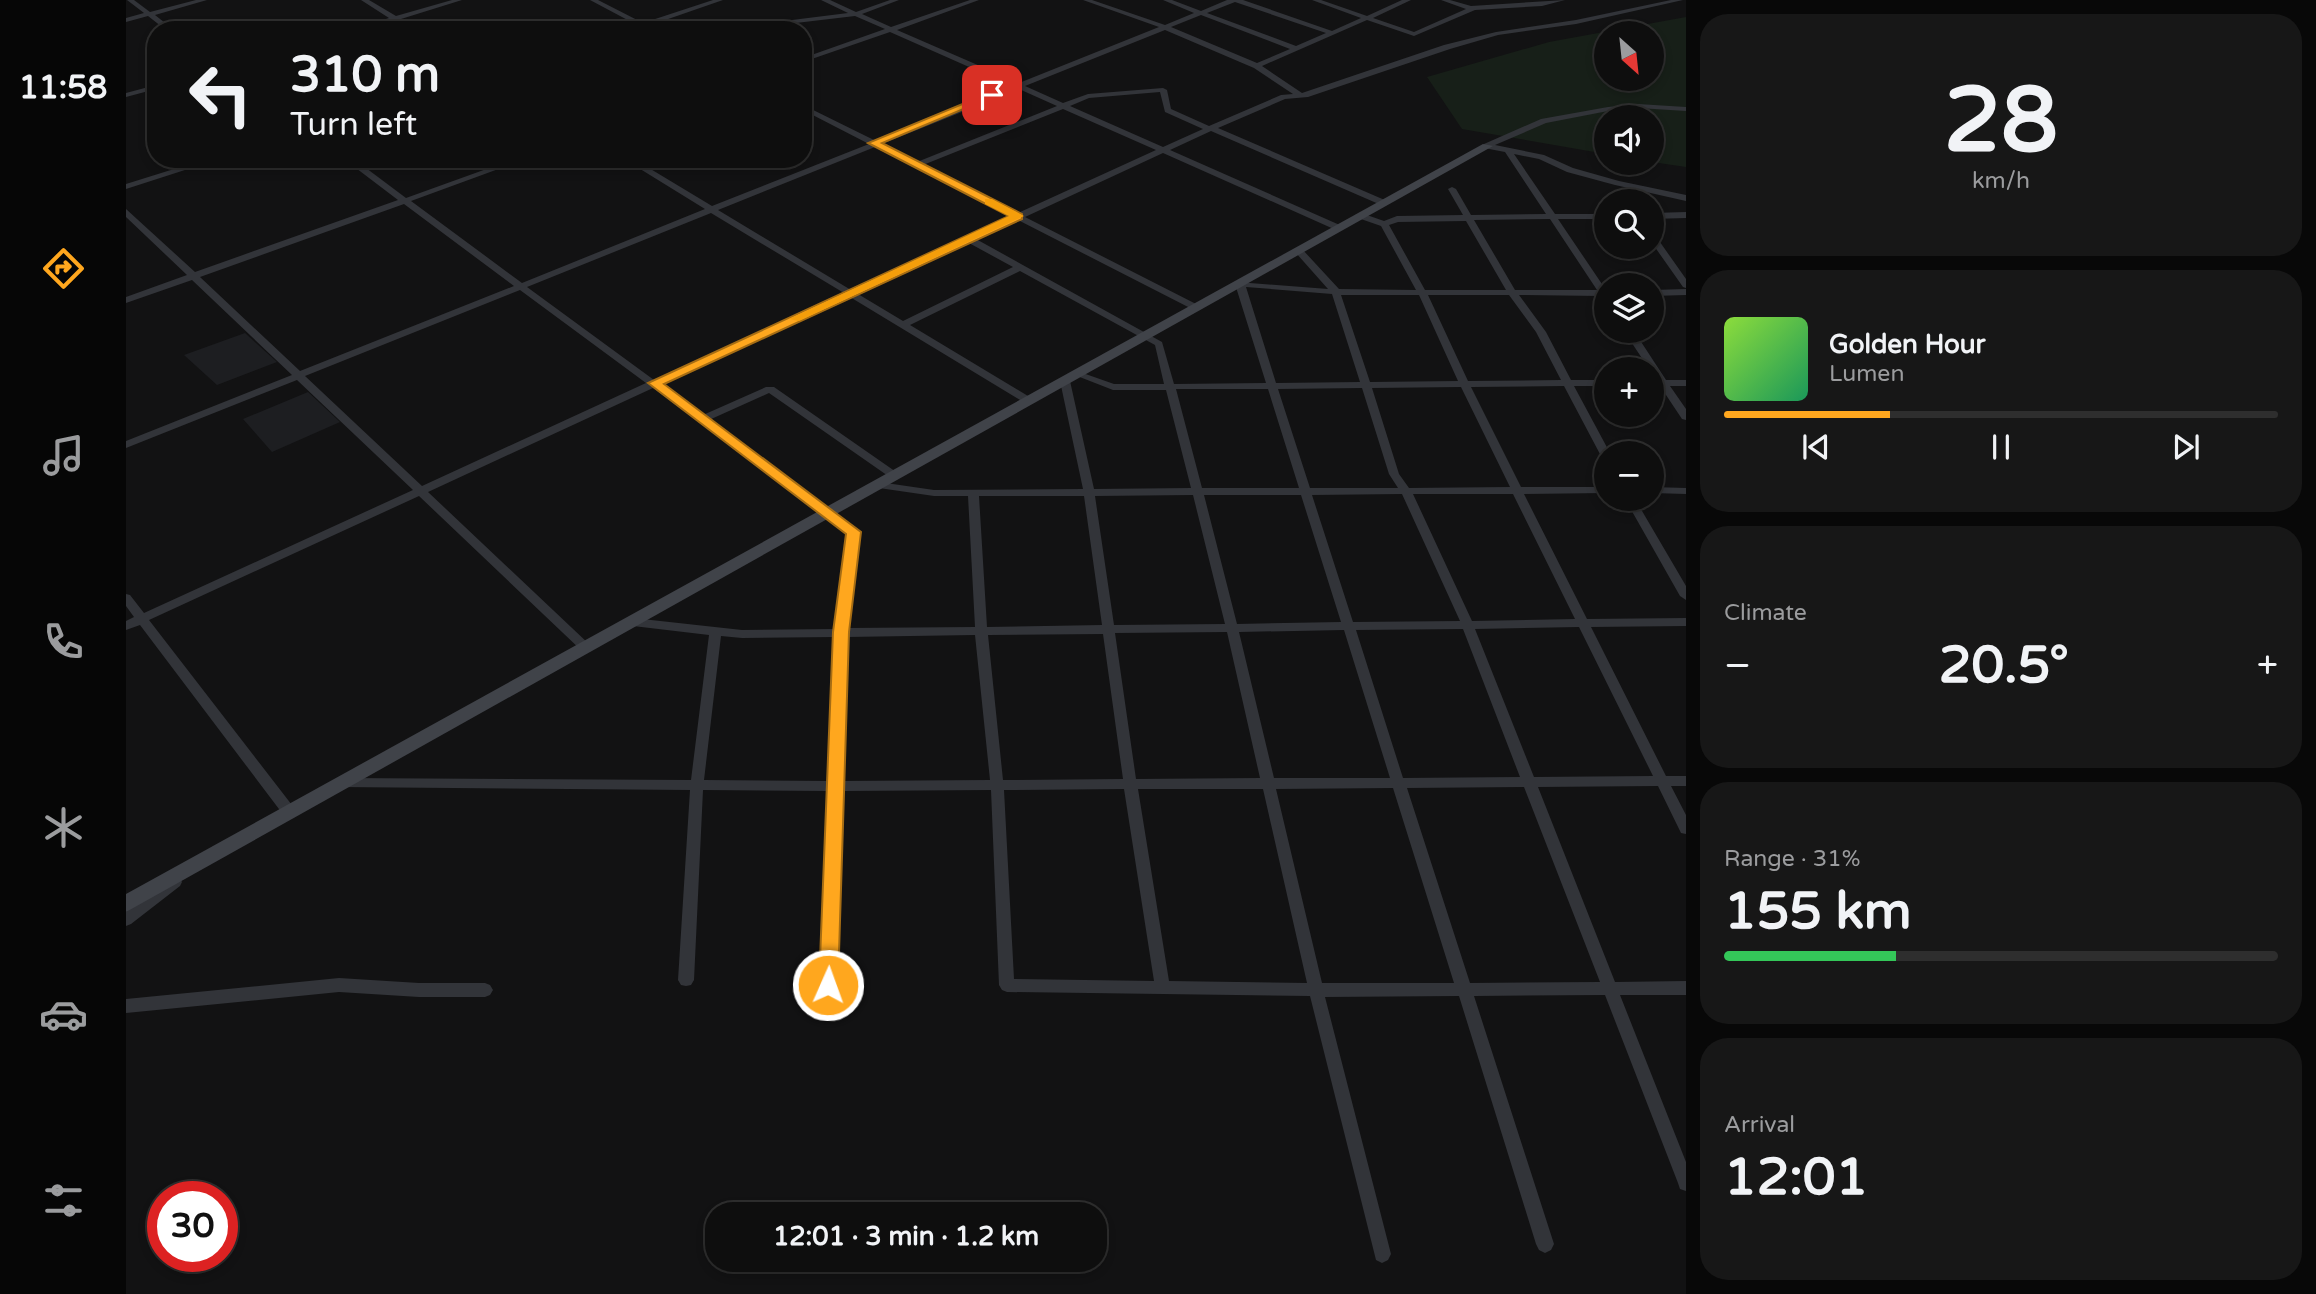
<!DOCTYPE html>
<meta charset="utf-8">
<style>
:root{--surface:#0e0e0e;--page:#171717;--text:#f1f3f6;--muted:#9b9c9e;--line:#2e2e2e;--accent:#ffa71e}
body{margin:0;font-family:"Varela Round",sans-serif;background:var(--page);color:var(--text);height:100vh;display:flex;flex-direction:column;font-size:26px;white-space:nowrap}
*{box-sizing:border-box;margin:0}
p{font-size:23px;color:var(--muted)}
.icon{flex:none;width:38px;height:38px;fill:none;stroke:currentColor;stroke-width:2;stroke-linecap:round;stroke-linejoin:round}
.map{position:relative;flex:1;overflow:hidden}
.side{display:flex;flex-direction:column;gap:14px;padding:14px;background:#080808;width:630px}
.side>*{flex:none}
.guide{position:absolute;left:21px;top:21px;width:665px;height:147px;border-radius:28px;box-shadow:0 4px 10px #0003,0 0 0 2px var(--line);background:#0e0e0e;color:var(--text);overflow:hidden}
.needle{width:46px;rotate:153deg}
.fabs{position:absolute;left:1468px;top:21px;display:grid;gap:14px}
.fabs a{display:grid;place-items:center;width:70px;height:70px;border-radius:50%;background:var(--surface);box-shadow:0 4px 10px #0003,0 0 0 2px var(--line);font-size:35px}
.speed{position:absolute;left:21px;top:1181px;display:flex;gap:14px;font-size:35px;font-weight:700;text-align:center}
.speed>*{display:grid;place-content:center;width:91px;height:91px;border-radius:50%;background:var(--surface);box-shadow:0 4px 10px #0003,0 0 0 2px var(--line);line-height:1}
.speed .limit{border:10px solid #d22;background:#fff;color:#111}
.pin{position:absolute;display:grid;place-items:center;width:60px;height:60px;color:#fff;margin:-30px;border-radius:14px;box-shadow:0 4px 10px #0006}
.me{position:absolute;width:77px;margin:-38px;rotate:2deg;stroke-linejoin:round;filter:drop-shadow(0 0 5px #0008)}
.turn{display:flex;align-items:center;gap:24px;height:147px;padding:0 28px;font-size:32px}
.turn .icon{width:91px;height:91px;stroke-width:2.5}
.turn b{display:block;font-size:49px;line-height:60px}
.big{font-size:52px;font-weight:700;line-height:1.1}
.side .widget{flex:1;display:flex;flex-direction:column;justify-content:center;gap:10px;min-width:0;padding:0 24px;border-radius:28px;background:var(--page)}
.side .dial{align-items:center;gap:0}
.dial b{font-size:91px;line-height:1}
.song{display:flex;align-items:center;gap:21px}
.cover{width:84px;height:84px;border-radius:10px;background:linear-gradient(135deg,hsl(90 70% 55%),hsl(150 70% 35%))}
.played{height:7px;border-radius:4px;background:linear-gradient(90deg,var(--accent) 30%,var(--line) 30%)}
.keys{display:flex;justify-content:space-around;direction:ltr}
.heat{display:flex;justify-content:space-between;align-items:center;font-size:38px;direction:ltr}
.charge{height:10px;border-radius:5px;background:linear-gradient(90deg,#34c759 31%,var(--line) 0)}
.trip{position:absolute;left:579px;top:1202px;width:402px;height:70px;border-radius:28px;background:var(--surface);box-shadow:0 4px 10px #0003,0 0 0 2px var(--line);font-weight:700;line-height:70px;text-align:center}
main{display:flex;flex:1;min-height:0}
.tabs{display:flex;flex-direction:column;width:126px;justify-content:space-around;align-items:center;background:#060606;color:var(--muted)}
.tabs .icon{width:49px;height:49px}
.tabs .selected{color:var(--accent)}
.tabs b{font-size:32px;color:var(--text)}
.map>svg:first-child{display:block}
</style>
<main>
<nav class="tabs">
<b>11:58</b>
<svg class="icon selected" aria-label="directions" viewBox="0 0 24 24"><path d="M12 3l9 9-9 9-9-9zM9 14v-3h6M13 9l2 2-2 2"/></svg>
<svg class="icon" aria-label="music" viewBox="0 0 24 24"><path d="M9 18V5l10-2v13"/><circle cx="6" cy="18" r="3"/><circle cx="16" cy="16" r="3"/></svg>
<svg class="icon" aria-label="phone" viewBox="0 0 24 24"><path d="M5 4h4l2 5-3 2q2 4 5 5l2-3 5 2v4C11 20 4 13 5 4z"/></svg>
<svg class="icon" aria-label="climate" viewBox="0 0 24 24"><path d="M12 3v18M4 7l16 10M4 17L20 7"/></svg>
<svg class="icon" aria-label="car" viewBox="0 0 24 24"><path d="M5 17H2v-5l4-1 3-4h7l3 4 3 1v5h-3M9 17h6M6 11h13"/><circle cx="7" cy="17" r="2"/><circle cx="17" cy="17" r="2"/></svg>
<svg class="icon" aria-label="filters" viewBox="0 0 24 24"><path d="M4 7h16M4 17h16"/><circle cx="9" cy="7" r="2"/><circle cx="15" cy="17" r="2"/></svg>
</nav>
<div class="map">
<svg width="1560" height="1294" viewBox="0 0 1560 1294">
<rect width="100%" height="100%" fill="#121213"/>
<path fill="#1d1e21" d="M119 333 151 362 91 385 58 355Z
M182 392 214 422 146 452 117 419Z"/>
<path fill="#171f18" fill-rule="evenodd" d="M1560 17V167L1526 162V117H1480V154L1336 129 1301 77 1423 42ZM1480 33H1526V79H1480Z"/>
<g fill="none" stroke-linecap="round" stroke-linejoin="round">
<path fill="#323439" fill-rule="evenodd" d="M1 0H8L24 12 70 0H81L29 15 48 30H40L22 16 0 22V18L18 13Z
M235 0H243L270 16 326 0H336L275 19 291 30H283L268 21 237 30H226L263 18Z
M464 0H472L517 23 587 0H597L522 26V28L499 30 511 25Z
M695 0H704L730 12 764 0H773L736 14 765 27 844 0H853L771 30 893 83 1033 27 957 0H966L1039 25 1068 13 1037 0H1046L1075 11 1101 0H1117L1206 31 1235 18 1186 0H1195L1241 16 1276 0H1285L1247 18 1288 32 1340 9 1315 0H1324L1345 6 1439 0 1416 6 1349 10 1288 36 1241 20 1136 66 1176 93 1318 45 1370 32 1450 20 1545 0H1557L1450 24 1372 35 1324 49 1182 97 1159 99 1092 128 1261 201V205H1255L1085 131 1044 150 1216 226V230H1210L1037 153 899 217 1074 306V310H1068L892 220 850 239 1036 342 1048 384 1140 383 1109 284 1111 282 1202 289 1170 253 1169 251 1173 248 1176 249 1213 289 1290 290 1255 226 1232 218V214H1238L1258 221 1271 216 1337 215 1322 189 1326 187 1330 189 1345 215 1420 214 1379 152 1358 148V144L1415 119 1482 107 1512 104 1560 107V111L1512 108 1482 111 1420 123 1369 145 1418 155 1447 168 1493 181 1560 195V201L1489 185 1441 172 1413 159 1388 154 1429 214H1480V219H1432L1480 290V300L1475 296 1393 295 1420 332 1445 380H1480V386H1448L1484 453H1480V459L1475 456 1438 386 1345 387 1395 487H1480V493L1398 494 1461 619 1560 618V626L1465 627 1540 776H1560V786H1545L1560 815V834L1555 833 1532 786 1412 787 1489 982 1560 981V995H1494L1560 1162V1191L1554 1189 1552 1183 1479 995 1348 996 1428 1244 1425 1250 1419 1253 1413 1250 1410 1244 1333 996 1199 997 1265 1254 1262 1260 1256 1263 1250 1260 1184 996 881 992 876 990 873 985 865 790 716 791 710 985 707 990 702 992 697 990 694 985 702 791 577 790 568 980 565 985 560 986 555 985 552 980 564 790 212 787 210 783 212 779 217 778 565 780 583 635 507 626 501 622 503 619 507 618 616 630 709 629 722 533 527 388 302 492 464 645 466 648 464 651H456L293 496 23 620 169 809 171 813 169 817 164 818 159 817 14 625 0 630V621L8 617 0 606V594L4 595 18 613 287 490 171 380 0 448V441L166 375 66 280 0 303V297L61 275 0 217V209L69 272 272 200 218 159H228L280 198 388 159H400L285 201 396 283 579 209 498 159H508L586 206 743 144 677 110V105L750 141 886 86 764 32 677 62V58L759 29 729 16 610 30H587L722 13ZM1109 2 1200 33 1170 46 1081 13ZM1075 15 1164 49 1131 63 1045 27ZM1039 30 1128 68 1167 94 1155 95 1083 126 1045 109 1041 90 1037 88 962 94 937 103 899 86ZM893 89 931 106 791 162 756 144ZM1034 92 1039 112 1077 129 1037 147 944 106 963 98ZM937 109 1030 150 892 213 797 165ZM749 147 885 217 725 290 592 210ZM278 204 388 286 174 371 74 277ZM585 213 718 293 528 380 401 287ZM1424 219 1471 290H1389L1348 220ZM1340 221 1380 290H1299L1263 225 1272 222ZM843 243 887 267 777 321 732 294ZM894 271 1029 345 1038 384H988L951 371 946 374 987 390H1040L1065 488 968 489 944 381 939 378 935 379 934 381 957 489 808 490 753 482 748 485 753 488 808 496H842L849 627 722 628 734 532 732 529 583 420 643 393 765 478H773L774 476 773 474 648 387H640L577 415 535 385 724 297 899 403H907V399L784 325ZM1120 287 1206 294 1234 382 1150 383ZM394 290 520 383 296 486 179 376ZM1215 295H1293L1332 381 1244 382ZM1302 295H1383L1410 332 1435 380 1342 381ZM1335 387 1384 487 1283 488 1273 474 1246 388ZM1236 388 1263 474 1272 488H1184L1152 389ZM1050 389H1142L1173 488H1076ZM1276 494 1334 621 1227 622 1186 495ZM1287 494H1387L1449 619 1346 621ZM1067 495 1099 624 988 625 969 496ZM1078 495H1175L1215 622 1111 624ZM853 496H958L976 625 861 627ZM1453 627 1527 776 1408 777 1349 629ZM1337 629 1394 777 1277 778 1230 630ZM1218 630 1264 778H1148L1113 632ZM1101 632 1134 778 1010 779 989 633ZM977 634 997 779 877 780 862 635ZM849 635 864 780 716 781 721 637ZM595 636 616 638 709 637 703 781 578 780ZM1398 787 1474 982 1344 983 1281 788ZM1267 788 1328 983H1196L1150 789ZM998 789 1028 981 888 979 878 790ZM1012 789H1137L1181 983 1043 981Z
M30 85V89L0 97V93Z
M80 159H93L0 189V184Z
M1560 212V218L1526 219V213Z
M1526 234 1529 235 1560 279V288L1557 287 1526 243Z
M1560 289V295L1526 296V290Z
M1498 331H1508L1540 380H1560V386H1544L1560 409V420L1556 419 1534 386H1526V380H1531L1526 369H1523Z
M1526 487 1560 488V494L1526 493Z
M1499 499H1509L1560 586V600L1554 596Z
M49 876 54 878 56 882 54 886 5 924 0 926V912L44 878Z
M213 978 293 983H359L364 985 367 990 364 995 359 997H293L213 992 0 1013V999Z"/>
<path fill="#404349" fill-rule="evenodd" d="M1357 144 1367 146 0 912V894Z"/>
</g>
<path fill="#ffa71e" stroke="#a66d14" stroke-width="2" d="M863 93 871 95 756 143 896 214V219L538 384 735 532 723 632 712 985 709 991 702 993 695 991 693 985 707 632 720 534 522 383 883 216 742 143Z"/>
<path fill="#f59e0b" d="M859 199H866L898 216 673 321 663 319 883 216 859 204Z"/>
</svg>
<div class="fabs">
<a><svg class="needle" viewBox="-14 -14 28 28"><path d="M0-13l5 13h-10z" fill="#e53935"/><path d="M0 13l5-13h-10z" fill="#9b9c9e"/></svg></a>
<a><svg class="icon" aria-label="sound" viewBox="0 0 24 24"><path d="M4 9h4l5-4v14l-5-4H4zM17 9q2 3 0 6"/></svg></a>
<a><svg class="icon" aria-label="search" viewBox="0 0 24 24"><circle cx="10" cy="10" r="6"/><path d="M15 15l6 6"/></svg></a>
<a><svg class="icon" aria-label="layers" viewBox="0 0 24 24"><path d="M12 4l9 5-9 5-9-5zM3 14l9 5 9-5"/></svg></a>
<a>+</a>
<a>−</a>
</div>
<div class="speed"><div class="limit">30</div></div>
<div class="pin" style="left:866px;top:95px;background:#d93025"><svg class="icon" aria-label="arrive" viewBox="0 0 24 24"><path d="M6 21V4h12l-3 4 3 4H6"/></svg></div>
<svg class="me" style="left:702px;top:985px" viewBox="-20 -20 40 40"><circle r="17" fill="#ffa71e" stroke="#fff" stroke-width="3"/><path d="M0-11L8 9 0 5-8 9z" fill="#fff"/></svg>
<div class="trip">12:01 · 3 min · 1.2 km</div>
<div class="guide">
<div class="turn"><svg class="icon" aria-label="left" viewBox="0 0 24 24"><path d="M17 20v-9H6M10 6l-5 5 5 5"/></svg><div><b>310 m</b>Turn left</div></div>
</div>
</div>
<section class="side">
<div class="widget dial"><b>28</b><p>km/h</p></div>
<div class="widget">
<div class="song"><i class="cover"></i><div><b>Golden Hour</b><p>Lumen</p></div></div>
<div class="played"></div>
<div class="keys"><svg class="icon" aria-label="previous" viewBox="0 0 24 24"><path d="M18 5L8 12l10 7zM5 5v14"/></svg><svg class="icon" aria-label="pause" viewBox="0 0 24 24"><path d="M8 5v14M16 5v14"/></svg><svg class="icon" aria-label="next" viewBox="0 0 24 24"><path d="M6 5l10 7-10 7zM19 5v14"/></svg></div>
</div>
<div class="widget"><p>Climate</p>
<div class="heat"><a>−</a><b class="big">20.5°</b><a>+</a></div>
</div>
<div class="widget"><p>Range · 31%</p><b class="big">155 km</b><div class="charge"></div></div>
<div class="widget"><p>Arrival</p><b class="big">12:01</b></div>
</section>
</main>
